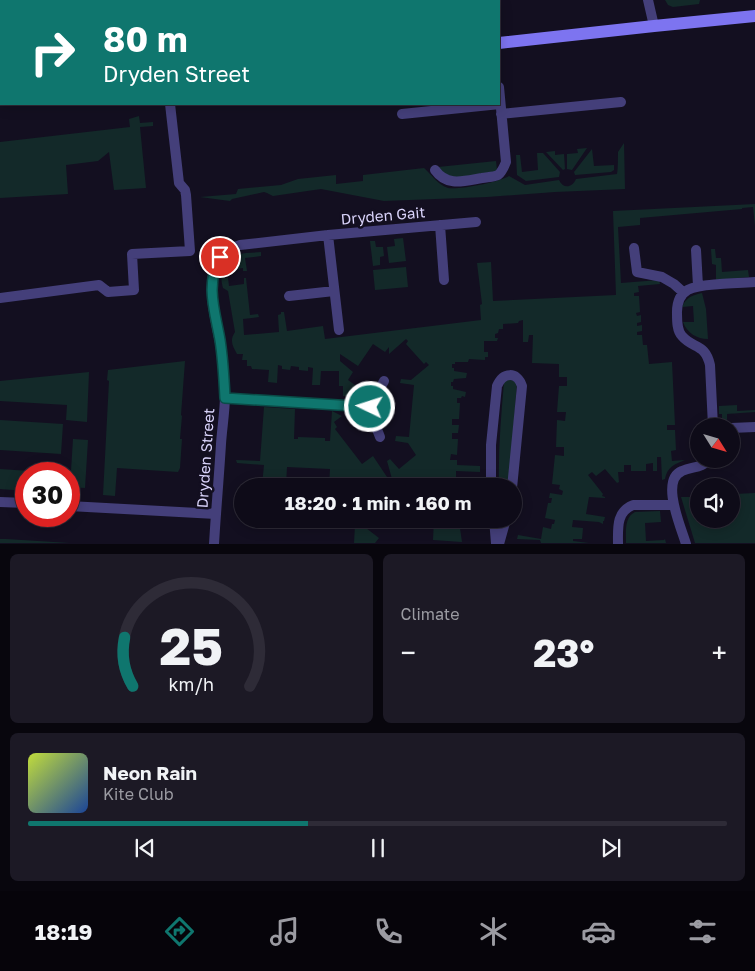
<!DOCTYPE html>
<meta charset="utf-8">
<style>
:root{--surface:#0e0b18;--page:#1c1925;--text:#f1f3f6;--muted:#9b9ba2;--line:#2e2b37;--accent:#0f766e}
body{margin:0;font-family:"Golos Text",sans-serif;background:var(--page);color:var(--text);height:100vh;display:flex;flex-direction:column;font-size:19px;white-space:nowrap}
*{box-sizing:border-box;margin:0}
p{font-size:16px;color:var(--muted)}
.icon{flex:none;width:28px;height:28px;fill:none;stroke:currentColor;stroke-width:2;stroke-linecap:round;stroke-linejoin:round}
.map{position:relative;height:544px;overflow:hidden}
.drawer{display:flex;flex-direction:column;gap:10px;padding:10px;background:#08060d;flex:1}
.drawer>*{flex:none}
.top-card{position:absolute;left:0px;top:0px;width:500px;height:105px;box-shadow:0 2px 12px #0003,0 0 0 1px var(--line);background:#0f766e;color:#fff;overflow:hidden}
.needle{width:32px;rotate:127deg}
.buttons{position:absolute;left:690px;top:418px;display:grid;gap:10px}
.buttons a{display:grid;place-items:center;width:50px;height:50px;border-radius:50%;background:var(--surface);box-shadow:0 2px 12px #0003,0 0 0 1px var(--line);font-size:25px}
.speed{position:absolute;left:15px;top:462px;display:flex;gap:10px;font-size:25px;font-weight:700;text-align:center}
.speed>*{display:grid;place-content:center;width:65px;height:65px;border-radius:50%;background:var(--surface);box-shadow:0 2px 12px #0003,0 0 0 1px var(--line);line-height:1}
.speed .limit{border:8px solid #d22;background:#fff;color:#111}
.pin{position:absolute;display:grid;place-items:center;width:42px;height:42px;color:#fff;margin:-21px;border:2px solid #fff;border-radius:50%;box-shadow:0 1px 5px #0007}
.me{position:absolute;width:55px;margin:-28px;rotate:274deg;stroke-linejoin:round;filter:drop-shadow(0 0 4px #0008)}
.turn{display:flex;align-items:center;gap:18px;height:105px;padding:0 20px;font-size:22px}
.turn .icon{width:65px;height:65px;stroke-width:2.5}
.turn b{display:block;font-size:35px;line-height:42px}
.big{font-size:38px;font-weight:700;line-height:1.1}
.drawer .tile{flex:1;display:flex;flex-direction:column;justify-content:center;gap:8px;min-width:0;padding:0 18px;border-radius:8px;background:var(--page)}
.drawer .dial{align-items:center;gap:0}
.dial svg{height:130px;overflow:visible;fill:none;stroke:var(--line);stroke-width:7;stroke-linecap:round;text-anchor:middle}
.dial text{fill:var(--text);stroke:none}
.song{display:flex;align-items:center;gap:15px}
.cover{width:60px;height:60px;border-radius:8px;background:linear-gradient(135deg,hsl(70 70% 55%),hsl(220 70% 35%))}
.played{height:5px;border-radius:2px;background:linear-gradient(90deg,var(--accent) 40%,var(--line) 40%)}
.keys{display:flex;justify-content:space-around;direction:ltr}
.heat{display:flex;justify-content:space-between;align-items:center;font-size:28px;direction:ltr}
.drawer .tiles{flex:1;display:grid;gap:10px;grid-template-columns:1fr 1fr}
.tile:last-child{grid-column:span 2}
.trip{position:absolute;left:234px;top:478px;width:288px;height:50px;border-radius:25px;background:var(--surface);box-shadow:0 2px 12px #0003,0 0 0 1px var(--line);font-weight:700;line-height:50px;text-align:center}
.tabs{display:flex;height:80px;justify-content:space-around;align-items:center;background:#06040a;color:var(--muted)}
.tabs .icon{width:35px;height:35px}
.tabs .active{color:var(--accent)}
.tabs b{font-size:22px;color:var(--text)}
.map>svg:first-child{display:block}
</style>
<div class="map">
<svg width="755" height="544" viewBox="0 0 755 544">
<rect width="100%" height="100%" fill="#130f20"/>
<path fill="#132929" d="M665 0H700L699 4 673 7 668 5Z
M139 116 140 123 153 122V126L140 127 146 188 114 190 109 152 98 161 66 165 68 194 0 198V142L130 127 129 119Z
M624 143 625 189 555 192 487 197 384 201 321 189 273 196 267 193 264 192 232 199 230 201 200 197 236 194 238 189 281 185 298 179 336 175V184L363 181V175L424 168C432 175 438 185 448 188 459 190 500 182 509 176L525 185 559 180C563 189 572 188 576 179L617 174C618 170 618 156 618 152Z
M587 148 572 170 567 169V154L578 153 577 149Z
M592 149 594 166 614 165V170L611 172 575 175 574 172Z
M555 151V155L564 154 565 169 563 170 546 152Z
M537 153H543L560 172 559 177 526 181 517 175 516 155H520L522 172 538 170Z
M496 161 497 170 495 172 457 178 446 176 438 167Z
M755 204V226L753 207 742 208V209L640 218V225L618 227 621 283 659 280 660 284 638 286 639 292 634 293V296H639L640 312 636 313 637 316 641 315V322L637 323V326L642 325V331L637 332V335H642L643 345H647L649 364 672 362 675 425H667V430H675L676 450 671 451 672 461 685 460C675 464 667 467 665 479L662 480 661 457H657V471H653V463L646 464V471H631V465H624V472H618L619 482 617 483 605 469 596 476 592 472 588 475 603 494 602 496 605 497V498L589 497 586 514 605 517 604 521H603V524L599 522 573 520 572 527 583 528 582 539H573V541L589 543H541L540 540 517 539 518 535 541 539 543 527 551 529 552 524H554L555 520 545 518 548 503H551L552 498H549L550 493 562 495 563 491 559 489 560 485 552 484 555 455 564 456V447H556L557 420 565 421 566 412H557L559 386H567V377H559V364L532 363 533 335H529L528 342H523V320L519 321 518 323 503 324V329H499L498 333 495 334V338H498L497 341H484V352H488V357H485V360L469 359 468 362H455V364H452V368H454V371L467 373 466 378 454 379 453 382H451V386H453V389L466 392 465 397 462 396 461 398H457V403H460L459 419H452V425H459L458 433H452V439H458L457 455 451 454 450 460H457V465L480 466V472L456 471V486H394L387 461 390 459 399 469 416 455 408 443 395 441 396 436 409 437 414 385 400 383 401 379 411 380 429 365 426 362 424 364 406 344 408 341 406 339 389 354V347L385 352 373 344 358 366 340 354V361L353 372 348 380 359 388 353 396H343V386H339V371H321L320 385H312L313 368 308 367V371L299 370V367L291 366 290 370 282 369V366L278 365 277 383 268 382 269 370 252 369 251 366H247V360H242L243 354H237C233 346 229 341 235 332L228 291 223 288C219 275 222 260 237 255 244 252 253 253 261 252V256L245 258 247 271H243V268L228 270V271L224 272 225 278H228L229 286 244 284V278H246L250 315 258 314 259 317 243 319 244 335 279 332 278 315 281 314V312H284L287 331 323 326 325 339 481 320 480 305 482 304 477 263 491 262 493 301 616 295 613 211Z
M403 238 406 261 389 263 387 247 395 246 394 239Z
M370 241H375L376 247H383L384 256 380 257V265L373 266Z
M711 249H715L716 258H721L722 272 748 270 749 277 716 280V265L712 264Z
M406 267 408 287 375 290 373 270Z
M702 293 706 309 708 339C697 339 687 333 683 322H694L693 306 682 307C686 297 693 295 702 293Z
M185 361 181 415 182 416 180 439H182L180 468 178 472 117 468 115 496 103 495 109 381 107 380 108 370Z
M89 372 87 422 66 420 67 405 0 401V381Z
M506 379 515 381 517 383 509 486H499C498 452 501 417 504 382Z
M737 405V411L755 410V412L727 414V420L725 422 722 421V414H719V406Z
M264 407 295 409 294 439H298V437L325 438V441H330L332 411 342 416 334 422 337 427 335 429 362 464 373 456 387 477 390 486H329L330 469 287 467 286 486 262 485 264 465 237 463 236 460 260 461Z
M0 420 63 424 61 454 0 450Z
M73 439 88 440 85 488 70 487Z
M0 469 60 473V474H26V491L0 489Z
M755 493V543H695L681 497H699V519H731V499H734V494Z
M660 511 661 522 645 523 646 541 664 540 665 539 666 543H669H626C626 533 624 517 635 512Z
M327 519H373L366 528 379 538 375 543H354L355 525 327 523Z
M434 519H463L464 527 460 528 462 542 433 540Z
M0 539H6L70 543H0Z"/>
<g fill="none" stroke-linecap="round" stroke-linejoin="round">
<path stroke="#443f7a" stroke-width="10" d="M176 0V1
M408 0V1
M648 0 654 26
M0 27H1
M402 114 500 104
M501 114 621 102
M435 170C447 187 464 181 482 178 487 177 494 177 498 175 502 172 504 167 506 162L499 87
M440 225 444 280
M328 235 339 330
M634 248 637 272 662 277 674 284 684 293
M696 250 698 286
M289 296 334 291
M0 298 99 285 108 292 134 290 132 254 190 251 186 195 185 190 179 183 170 104
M225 398 370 407
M713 426 710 365C705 343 693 349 682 336 677 331 677 321 677 314 676 285 698 286 720 284 732 283 743 283 755 282
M731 428 755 427
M380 437C377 429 370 414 371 406 372 397 380 389 384 381
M491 486V445L497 386C503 372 517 371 522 386L512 488
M0 502 26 503
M69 506 216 514
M494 519 496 543
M214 544C216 510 219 477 221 444 222 428 225 411 225 395 224 376 223 357 219 338 215 317 209 295 213 274 216 259 226 249 240 245L328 235 476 222
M499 544 506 519
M618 544C618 528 616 512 633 505H674
M686 544C681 527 660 480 682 471 693 466 701 469 710 459"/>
<path stroke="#7d74f0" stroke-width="12" d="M499 43 654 26 755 16
M0 95H1"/>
</g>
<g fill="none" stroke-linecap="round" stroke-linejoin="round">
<g stroke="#0a4d48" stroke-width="12">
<path id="route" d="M220 257C205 285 215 311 220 340 223 359 224 378 225 398L370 407"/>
</g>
<use href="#route" stroke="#0f766e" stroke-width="9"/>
</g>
<g text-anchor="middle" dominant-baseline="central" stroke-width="5" stroke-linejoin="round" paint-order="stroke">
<g font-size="15" fill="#d9d3fa" stroke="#130f20">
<text transform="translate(383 215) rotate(-5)">Dryden Gait</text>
<text transform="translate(205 458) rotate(-86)">Dryden Street</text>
</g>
</g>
</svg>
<div class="buttons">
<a><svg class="needle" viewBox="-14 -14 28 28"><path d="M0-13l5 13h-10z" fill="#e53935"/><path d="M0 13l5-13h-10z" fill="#9b9ba2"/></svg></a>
<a><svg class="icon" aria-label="sound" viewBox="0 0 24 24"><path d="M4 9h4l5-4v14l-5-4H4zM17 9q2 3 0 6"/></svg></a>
</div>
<div class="speed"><div class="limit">30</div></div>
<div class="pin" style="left:220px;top:257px;background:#d93025"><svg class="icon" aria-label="arrive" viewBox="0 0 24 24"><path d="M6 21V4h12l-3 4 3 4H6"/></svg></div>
<svg class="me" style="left:370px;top:407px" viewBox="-20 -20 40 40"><circle r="17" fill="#0f766e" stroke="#fff" stroke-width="3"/><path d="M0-11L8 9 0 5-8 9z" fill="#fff"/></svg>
<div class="trip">18:20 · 1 min · 160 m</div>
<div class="top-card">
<div class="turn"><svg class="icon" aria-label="right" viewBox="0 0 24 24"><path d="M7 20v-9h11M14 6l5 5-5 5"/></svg><div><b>80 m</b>Dryden Street</div></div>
</div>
</div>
<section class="drawer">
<div class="tiles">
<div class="tile dial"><svg viewBox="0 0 100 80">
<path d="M14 69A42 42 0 1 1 86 69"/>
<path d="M14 69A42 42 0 0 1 9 39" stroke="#0f766e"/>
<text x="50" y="56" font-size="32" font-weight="700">25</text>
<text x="50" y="72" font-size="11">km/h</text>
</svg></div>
<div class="tile"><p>Climate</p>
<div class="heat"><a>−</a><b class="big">23°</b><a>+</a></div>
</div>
<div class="tile">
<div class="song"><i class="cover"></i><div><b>Neon Rain</b><p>Kite Club</p></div></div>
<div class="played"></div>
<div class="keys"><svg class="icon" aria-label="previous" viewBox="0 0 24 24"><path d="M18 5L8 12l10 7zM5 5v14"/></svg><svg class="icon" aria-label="pause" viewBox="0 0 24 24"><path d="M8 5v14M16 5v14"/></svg><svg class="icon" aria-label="next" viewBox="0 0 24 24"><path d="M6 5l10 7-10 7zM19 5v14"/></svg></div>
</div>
</div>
</section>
<nav class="tabs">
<b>18:19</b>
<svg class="icon active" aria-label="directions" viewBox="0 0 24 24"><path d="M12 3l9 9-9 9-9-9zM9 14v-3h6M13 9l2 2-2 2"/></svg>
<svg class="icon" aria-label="music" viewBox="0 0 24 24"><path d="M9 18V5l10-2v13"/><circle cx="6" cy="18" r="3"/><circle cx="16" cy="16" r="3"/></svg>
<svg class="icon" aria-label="phone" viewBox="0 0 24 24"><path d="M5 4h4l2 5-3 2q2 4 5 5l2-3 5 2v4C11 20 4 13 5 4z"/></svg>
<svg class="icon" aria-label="climate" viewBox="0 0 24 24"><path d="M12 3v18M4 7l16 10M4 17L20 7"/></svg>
<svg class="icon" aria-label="car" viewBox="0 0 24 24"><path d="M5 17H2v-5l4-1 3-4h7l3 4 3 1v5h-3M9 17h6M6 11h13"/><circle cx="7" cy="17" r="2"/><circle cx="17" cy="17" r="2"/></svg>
<svg class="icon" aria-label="filters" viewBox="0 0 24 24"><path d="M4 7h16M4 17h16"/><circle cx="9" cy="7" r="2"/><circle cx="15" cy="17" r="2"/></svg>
</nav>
